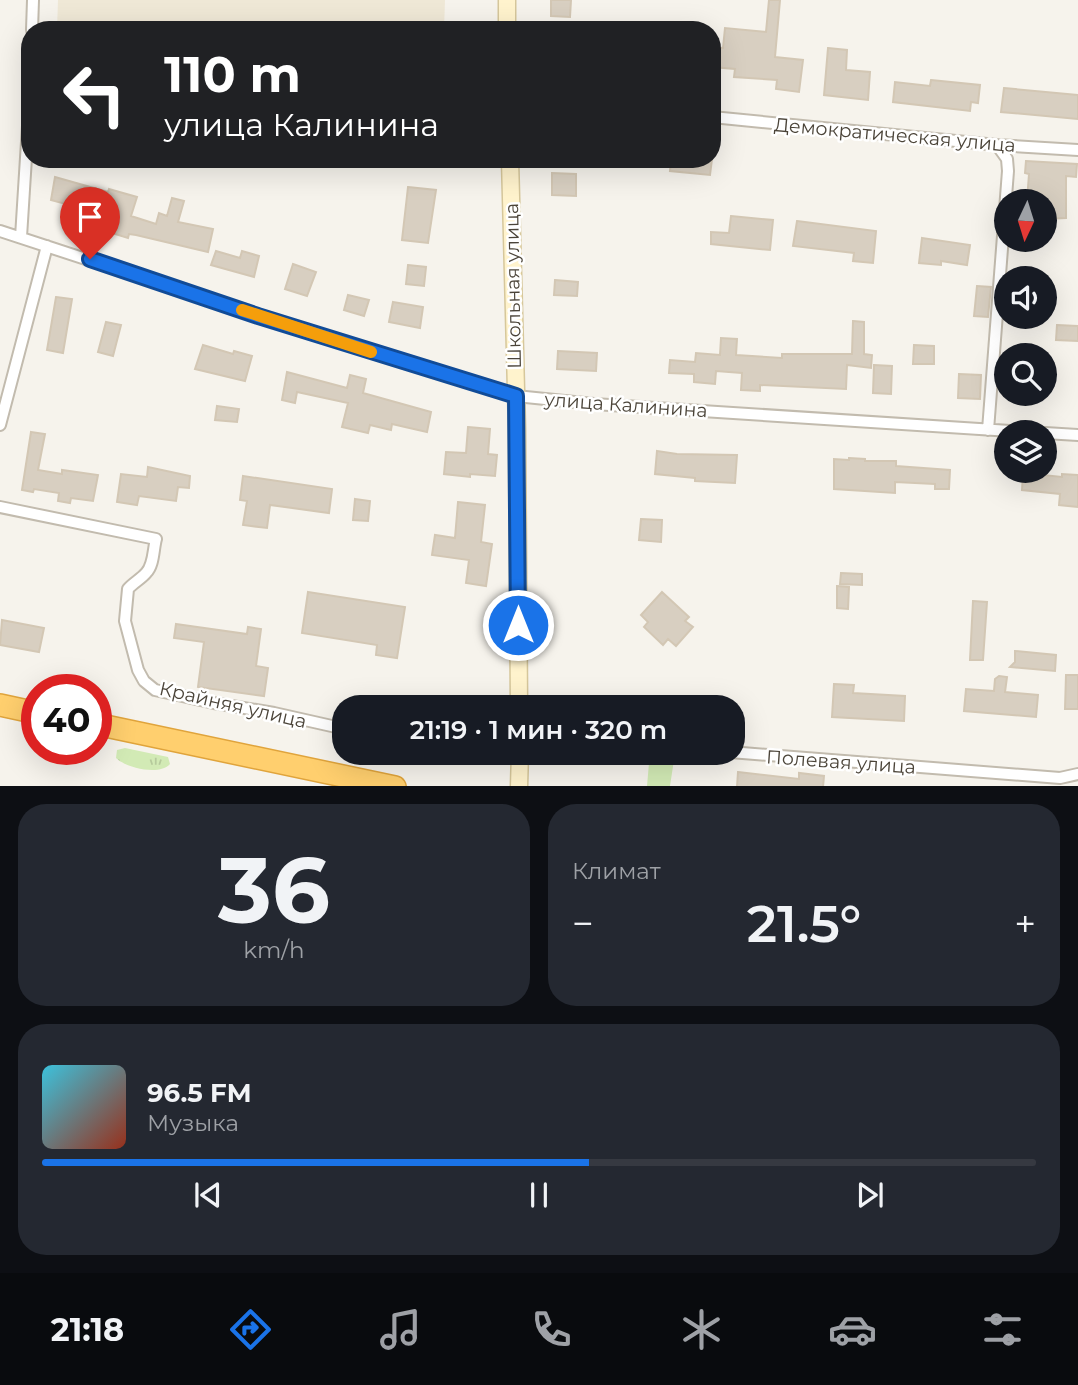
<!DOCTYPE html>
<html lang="ru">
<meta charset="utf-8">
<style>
:root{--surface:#171b24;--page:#242831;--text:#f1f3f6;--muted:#9ea1a6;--line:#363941;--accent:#1a73e8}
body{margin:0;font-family:Montserrat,sans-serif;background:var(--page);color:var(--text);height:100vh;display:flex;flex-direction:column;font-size:26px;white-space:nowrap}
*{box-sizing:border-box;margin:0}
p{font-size:23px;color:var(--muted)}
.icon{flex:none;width:38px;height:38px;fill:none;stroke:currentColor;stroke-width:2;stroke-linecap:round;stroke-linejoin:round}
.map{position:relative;height:786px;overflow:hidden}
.panel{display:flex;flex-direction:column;gap:18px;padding:18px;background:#0d0f14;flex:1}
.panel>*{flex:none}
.guide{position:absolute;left:21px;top:21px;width:700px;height:147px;border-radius:28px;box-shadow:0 7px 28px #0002;background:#202124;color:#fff;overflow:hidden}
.needle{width:46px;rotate:184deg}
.buttons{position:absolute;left:994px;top:189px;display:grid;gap:14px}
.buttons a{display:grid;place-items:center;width:63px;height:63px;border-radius:50%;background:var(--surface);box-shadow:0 7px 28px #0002;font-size:35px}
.speed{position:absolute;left:21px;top:674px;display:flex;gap:14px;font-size:35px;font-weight:700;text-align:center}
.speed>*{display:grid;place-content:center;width:91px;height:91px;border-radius:50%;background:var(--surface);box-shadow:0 7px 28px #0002;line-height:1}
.speed .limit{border:10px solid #d22;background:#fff;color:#111}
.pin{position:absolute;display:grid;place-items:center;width:60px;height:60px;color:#fff;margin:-72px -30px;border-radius:50% 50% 50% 0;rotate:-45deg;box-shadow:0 0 7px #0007}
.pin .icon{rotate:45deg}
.me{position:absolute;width:77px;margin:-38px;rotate:0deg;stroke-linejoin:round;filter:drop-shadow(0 0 5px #0008)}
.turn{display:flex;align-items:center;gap:24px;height:147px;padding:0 28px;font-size:32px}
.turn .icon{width:91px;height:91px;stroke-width:2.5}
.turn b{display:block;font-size:49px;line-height:60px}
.big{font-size:52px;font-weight:600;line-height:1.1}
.panel .card{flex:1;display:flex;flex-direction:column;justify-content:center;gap:10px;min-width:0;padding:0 24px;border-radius:28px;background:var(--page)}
.panel .dial{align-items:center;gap:0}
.dial b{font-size:91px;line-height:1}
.song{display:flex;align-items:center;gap:21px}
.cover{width:84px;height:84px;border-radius:10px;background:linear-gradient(135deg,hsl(190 70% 55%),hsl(10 70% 35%))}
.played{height:7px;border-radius:4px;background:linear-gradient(90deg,var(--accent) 55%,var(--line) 55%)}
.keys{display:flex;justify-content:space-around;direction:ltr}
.heat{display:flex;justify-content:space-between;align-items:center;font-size:38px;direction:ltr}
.panel .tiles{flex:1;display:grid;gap:18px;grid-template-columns:1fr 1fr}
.card:last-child{grid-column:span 2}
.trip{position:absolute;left:332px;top:695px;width:413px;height:70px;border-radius:28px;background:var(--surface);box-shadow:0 7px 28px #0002;font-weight:600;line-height:70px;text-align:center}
.menu{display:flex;height:112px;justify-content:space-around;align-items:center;background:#090b0e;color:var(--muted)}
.menu .icon{width:49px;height:49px}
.menu .on{color:var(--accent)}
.menu b{font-size:32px;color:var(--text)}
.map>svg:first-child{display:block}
</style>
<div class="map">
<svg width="1078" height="787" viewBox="0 0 1078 787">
<defs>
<pattern id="grass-tufts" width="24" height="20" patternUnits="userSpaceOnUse" patternTransform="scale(1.75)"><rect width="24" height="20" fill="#d2eab5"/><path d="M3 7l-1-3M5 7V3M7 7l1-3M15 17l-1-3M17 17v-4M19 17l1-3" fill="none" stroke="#b6ca9c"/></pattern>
</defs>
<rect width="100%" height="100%" fill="#f6f3ec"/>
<path fill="#efe8d6" d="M58 0H445L444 30H57Z"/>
<path fill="url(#grass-tufts)" d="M125 748 168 757 170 764C160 776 126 768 116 758L117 750Z
M664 760H674L670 786H647L649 763 657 764Z"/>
<path fill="#d8cfc1" stroke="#d3c7b4" stroke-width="2" d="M551 0H571L570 17 551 16Z
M769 0H780L775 57 803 60 799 92 776 89 777 80 734 77 735 69 712 67V47L723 48 725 28 766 32Z
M828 48 847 50 846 70 870 72 868 100 824 95Z
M931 80 980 85 978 103 971 102 970 111 893 102 895 82 930 86Z
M1004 88 1078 95V119L1001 112Z
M671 159H712L710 175 670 171Z
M1026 161 1077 164 1076 177 1066 176V218L1045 219V201H1027L1029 174 1025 173Z
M552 173 576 174V196L552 195Z
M55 177 108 192 109 189 137 197 131 216 156 224 159 213 167 216 172 198 184 201 178 222 213 229 208 252 136 235 129 234 128 238 109 232 113 220 80 210 81 208 51 200Z
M408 187 436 190 428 243 402 240Z
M731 216 773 220 770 250 711 244V232L729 233Z
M797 221 876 231 873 263 853 261 854 253 793 246Z
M922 238 970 245 967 265 941 261V265L919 263Z
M216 251 240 258 242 251 259 256 254 277 211 265Z
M293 264 316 272 307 296 285 289Z
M408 265 426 267 424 286 406 284Z
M555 280 578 282 577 296 554 295Z
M977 286 991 287 988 317 974 316Z
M348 295 369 300 364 316 344 310Z
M56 297 72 299 63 353 47 350Z
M393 302 423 307 420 328 389 322Z
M853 321 864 322V354L872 355 871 368 847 365 846 389 760 385V391L741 390 742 373 716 371 715 384 694 382V374L669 373 670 360 695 362 696 353 720 355 721 338 737 339 736 355 782 358V354H852Z
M106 322 121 325 113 356 98 352Z
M1057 325 1078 326V341L1056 340Z
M203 345 233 354 234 351 252 356 245 381 195 369Z
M914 345 934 346V364H913Z
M558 351 597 353 596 371 557 369Z
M874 365 892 366 891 394 873 393Z
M287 372 347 388 350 375 366 379 363 393 431 412 427 432 392 424 391 430 370 425 368 433 342 427 348 403 297 392 295 403 282 400Z
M959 374 981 375 980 399 958 398Z
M217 406 239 409 237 422 215 420Z
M468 427 490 429 488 454 497 455 495 476 470 474V477L444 474 446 452 466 453Z
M31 432 45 434 38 470 62 474V470L98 475 93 501 71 498 70 503 58 501 59 493 34 489 33 492 22 490Z
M657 451 677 454 737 455 735 483 695 481V478L655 474Z
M849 458 865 459V461H896V466L950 470 949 489H935V484L895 482V493L834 489V459L849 460Z
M148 467 190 476 189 488 178 487 176 501 139 496 137 505 117 502 121 474 147 477Z
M1023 473 1062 477V474L1078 475V507L1059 505 1060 494 1022 490Z
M243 476 332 489 329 513 270 505 267 528 243 525 247 501 240 500Z
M355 499 370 501 368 521 353 520Z
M458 502 485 505 481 542 492 544 486 586 466 583 469 560 432 555 435 535 455 538Z
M641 519 662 520 661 542 639 540Z
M841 573 862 574V585L840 584Z
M837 586 849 587 848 609 837 608Z
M308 592 405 607 397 658 376 655 377 645 302 633Z
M662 592 689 617 685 621 693 627 676 646 668 639 663 645 644 627 648 622 641 615Z
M973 601 987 602 983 660H970Z
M2 620 44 628 39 652 0 645Z
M176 624 247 634 248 627 261 629 256 666 268 668 264 696 198 687 204 642 174 638Z
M1015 651 1056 655 1055 671 1010 667 1015 662Z
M1066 675H1078V709H1065Z
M999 676 1007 677 1005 692 1038 695 1036 717 964 711 966 689 994 691 995 679Z
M834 684 854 685 853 693 905 696 904 721 832 717Z
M738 772 799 779V773L824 776 823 787H737Z"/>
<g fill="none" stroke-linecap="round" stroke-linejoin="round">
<g stroke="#c2bbae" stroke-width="14">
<path id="street" d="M32 30 33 0
M712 117 997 145 1078 150
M0 231 370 352 516 396 594 404 1026 432
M21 237 30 94
M0 425 47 246
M988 430 1008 171 1007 159 997 145
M1045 433 1078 435
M0 507 156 539C153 550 154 565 146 573 141 579 133 583 128 589L125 621 138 670 144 681 155 690 214 703 274 713 345 729
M730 752 1060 778 1078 774"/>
</g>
<g stroke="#d6c79b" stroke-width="19">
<path id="secondary" d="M507 0V30
M510 159 517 429 519 707
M519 787 520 752"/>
</g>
<g stroke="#e0a43c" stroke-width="24">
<path id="highway" d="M0 705 37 713
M96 724 395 787"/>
</g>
<use href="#street" stroke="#fff" stroke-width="10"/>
<use href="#secondary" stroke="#fff3cd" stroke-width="16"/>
<use href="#highway" stroke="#ffcf6e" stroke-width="21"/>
</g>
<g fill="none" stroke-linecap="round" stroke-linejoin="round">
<g stroke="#114b97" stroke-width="18">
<path id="route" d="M90 259 258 316 516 396 518 625"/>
</g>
<use href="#route" stroke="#1a73e8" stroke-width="12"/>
<path stroke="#f59e0b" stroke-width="12" d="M242 310 371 352"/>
</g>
<g text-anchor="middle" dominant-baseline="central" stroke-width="5" stroke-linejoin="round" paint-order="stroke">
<g font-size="19" fill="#4b4439" stroke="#fff">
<text transform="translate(895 135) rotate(5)">Демократическая улица</text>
<text transform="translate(513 286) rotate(-91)">Школьная улица</text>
<text transform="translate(626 405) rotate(4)">улица Калинина</text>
<text transform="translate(233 705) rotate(13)">Крайняя улица</text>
<text transform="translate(841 762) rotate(4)">Полевая улица</text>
</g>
</g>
</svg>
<div class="buttons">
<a><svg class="needle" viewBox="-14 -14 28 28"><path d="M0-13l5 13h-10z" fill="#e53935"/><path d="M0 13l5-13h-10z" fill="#9ea1a6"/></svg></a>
<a><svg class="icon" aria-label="sound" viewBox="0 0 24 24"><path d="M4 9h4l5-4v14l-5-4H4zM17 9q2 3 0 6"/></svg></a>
<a><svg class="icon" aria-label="search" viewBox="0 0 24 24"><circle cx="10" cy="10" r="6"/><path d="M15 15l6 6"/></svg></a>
<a><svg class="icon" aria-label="layers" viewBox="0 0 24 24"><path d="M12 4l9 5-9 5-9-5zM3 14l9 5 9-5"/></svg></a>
</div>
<div class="speed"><div class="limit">40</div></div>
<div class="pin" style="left:90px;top:259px;background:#d93025"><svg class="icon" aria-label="arrive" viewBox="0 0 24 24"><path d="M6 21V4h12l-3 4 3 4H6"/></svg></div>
<svg class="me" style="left:518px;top:625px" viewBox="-20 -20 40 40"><circle r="17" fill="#1a73e8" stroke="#fff" stroke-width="3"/><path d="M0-11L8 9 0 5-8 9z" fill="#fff"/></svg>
<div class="trip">21:19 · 1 мин · 320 m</div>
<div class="guide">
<div class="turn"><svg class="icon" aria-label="left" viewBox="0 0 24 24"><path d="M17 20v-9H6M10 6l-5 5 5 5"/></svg><div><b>110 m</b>улица Калинина</div></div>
</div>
</div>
<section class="panel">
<div class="tiles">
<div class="card dial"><b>36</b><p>km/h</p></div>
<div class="card"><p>Климат</p>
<div class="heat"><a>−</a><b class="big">21.5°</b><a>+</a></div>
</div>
<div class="card">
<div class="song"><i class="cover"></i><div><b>96.5 FM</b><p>Музыка</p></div></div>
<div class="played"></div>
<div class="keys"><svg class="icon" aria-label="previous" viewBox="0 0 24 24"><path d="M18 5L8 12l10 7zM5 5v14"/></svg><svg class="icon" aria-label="pause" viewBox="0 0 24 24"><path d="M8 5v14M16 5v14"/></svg><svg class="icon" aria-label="next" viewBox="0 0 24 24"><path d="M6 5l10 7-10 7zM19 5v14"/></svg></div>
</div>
</div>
</section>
<nav class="menu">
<b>21:18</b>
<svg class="icon on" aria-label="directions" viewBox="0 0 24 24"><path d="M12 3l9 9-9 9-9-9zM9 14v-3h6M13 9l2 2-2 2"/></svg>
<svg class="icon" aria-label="music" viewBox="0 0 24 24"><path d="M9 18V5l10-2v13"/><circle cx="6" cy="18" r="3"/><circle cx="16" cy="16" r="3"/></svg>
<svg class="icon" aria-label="phone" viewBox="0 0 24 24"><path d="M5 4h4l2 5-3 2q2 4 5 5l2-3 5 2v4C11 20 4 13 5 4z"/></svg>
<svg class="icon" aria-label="climate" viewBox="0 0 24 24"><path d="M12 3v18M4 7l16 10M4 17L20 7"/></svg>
<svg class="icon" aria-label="car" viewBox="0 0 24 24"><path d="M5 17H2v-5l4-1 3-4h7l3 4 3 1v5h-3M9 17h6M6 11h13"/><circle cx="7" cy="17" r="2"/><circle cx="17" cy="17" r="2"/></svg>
<svg class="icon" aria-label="filters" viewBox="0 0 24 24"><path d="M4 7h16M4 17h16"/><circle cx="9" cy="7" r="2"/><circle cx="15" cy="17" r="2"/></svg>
</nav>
